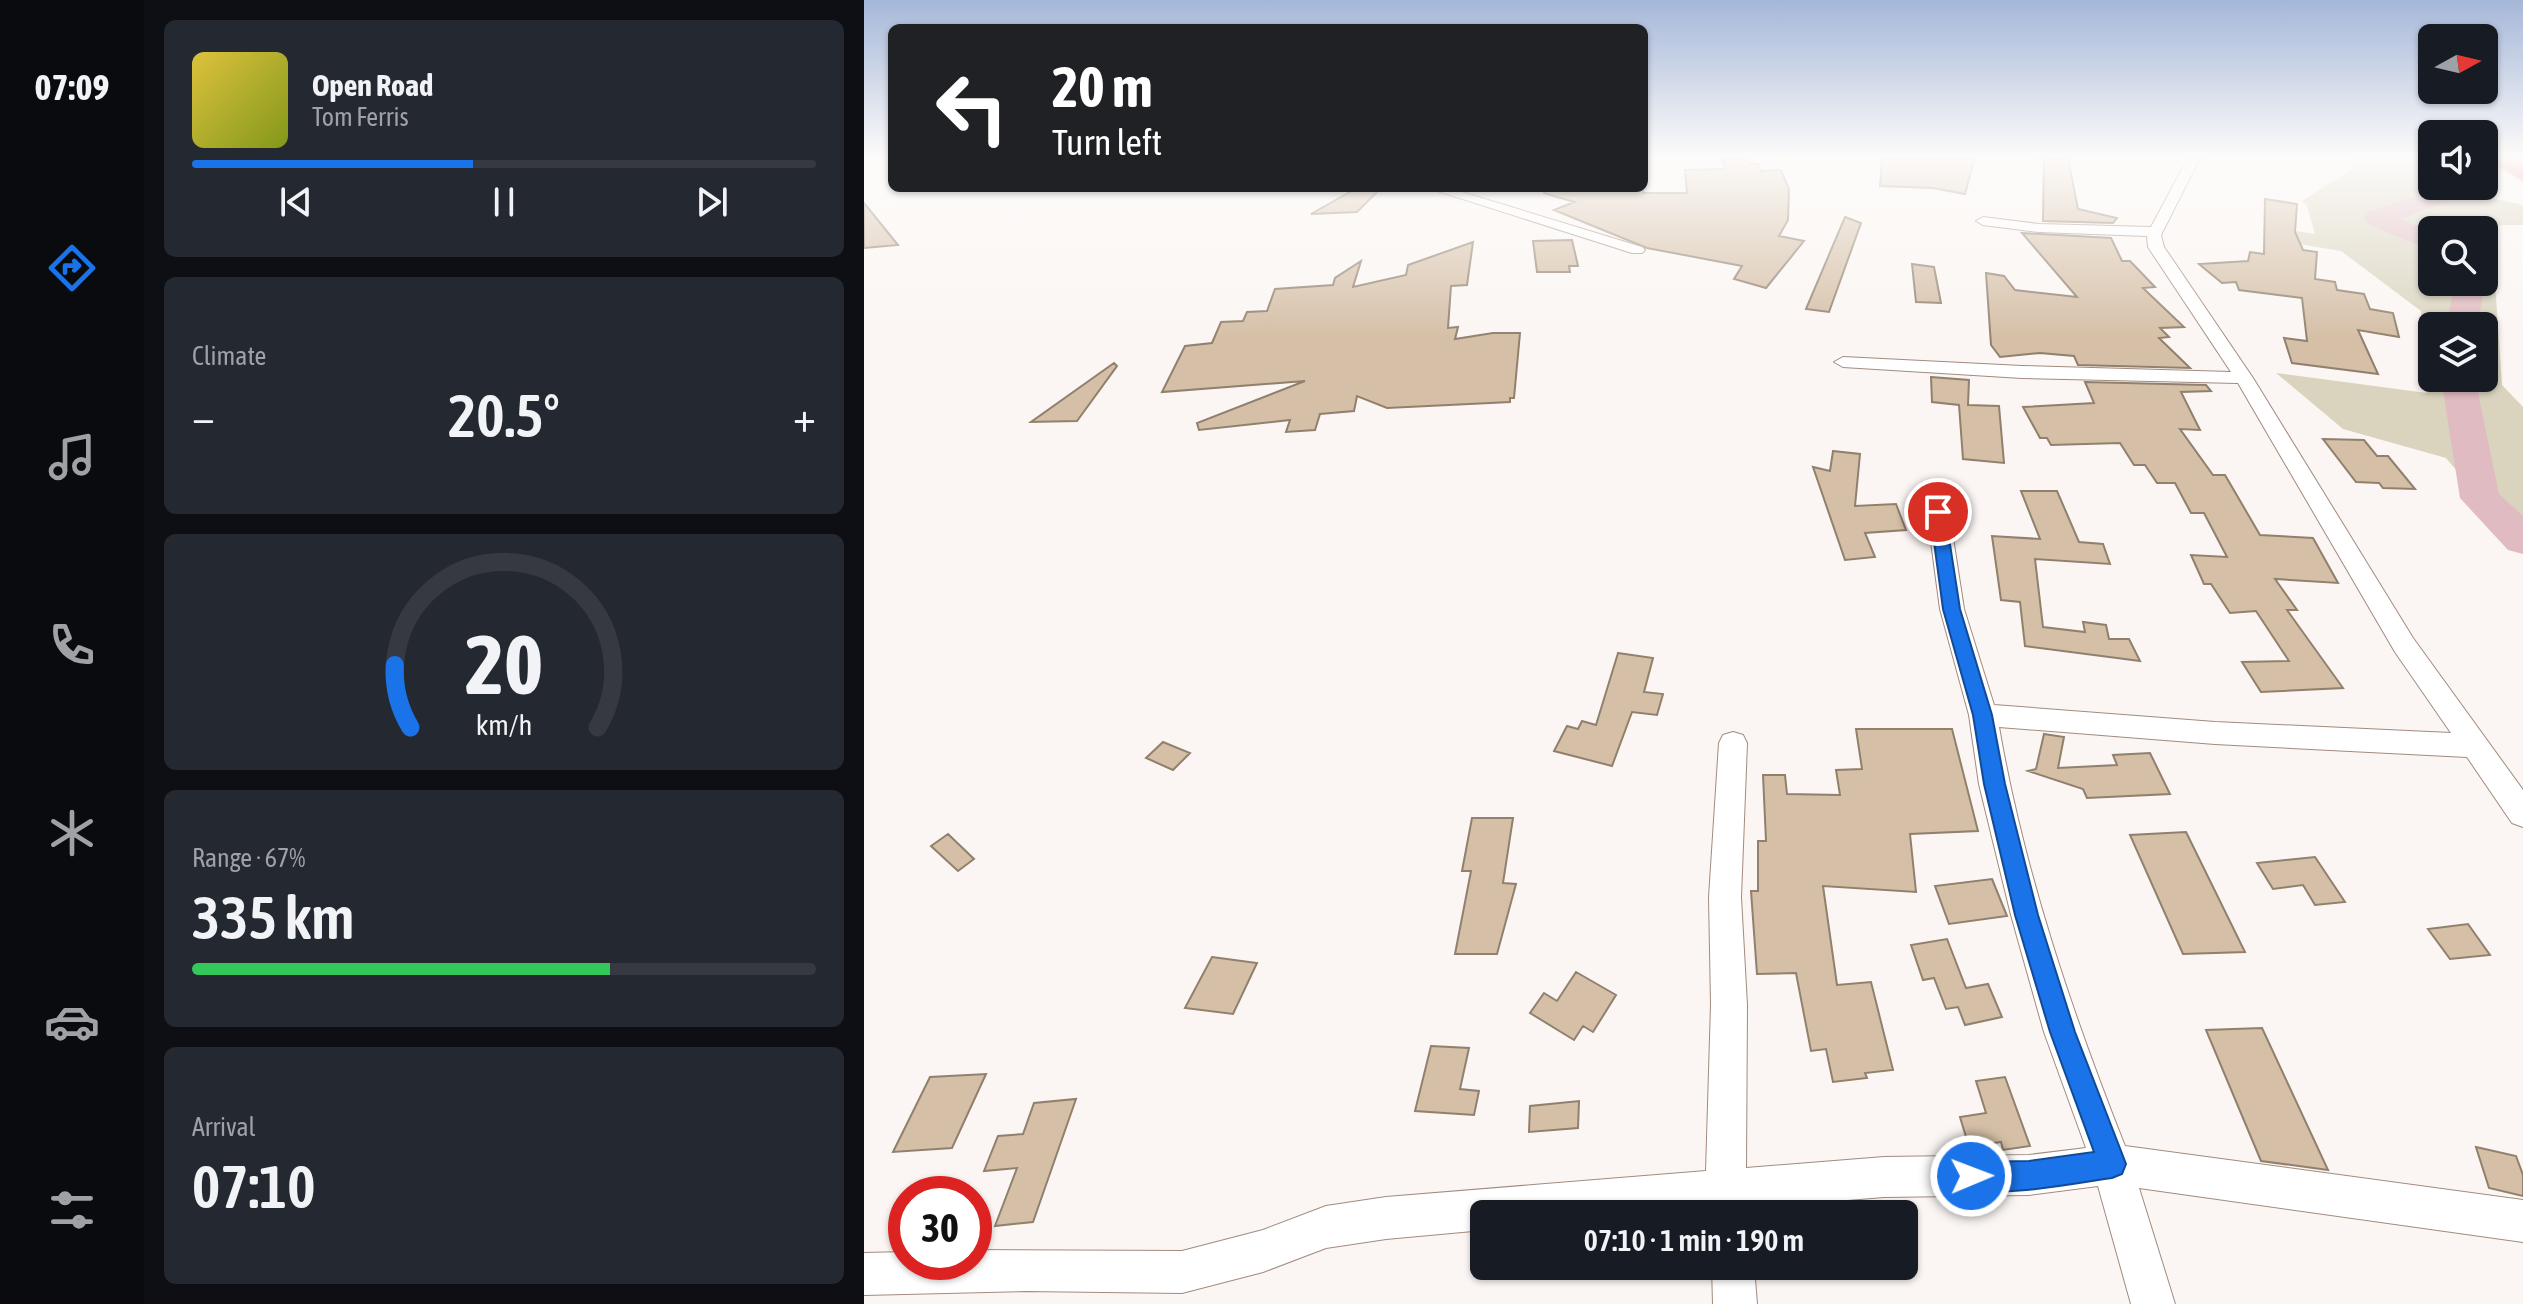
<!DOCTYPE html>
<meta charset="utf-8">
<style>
:root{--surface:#171b24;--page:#242831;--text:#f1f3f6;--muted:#9ea1a6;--line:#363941;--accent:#1a73e8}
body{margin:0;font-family:"Asap Condensed",sans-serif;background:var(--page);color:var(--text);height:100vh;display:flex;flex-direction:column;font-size:30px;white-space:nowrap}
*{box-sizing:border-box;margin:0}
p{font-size:26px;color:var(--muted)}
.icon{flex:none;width:44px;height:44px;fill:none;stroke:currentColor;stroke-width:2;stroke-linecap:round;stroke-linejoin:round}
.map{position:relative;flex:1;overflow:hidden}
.sheet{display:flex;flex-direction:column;gap:20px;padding:20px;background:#0d0f14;width:720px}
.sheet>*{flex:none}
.guide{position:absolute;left:24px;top:24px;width:760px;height:168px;border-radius:12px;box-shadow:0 2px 6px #0004;background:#202124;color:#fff;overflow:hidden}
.needle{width:52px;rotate:82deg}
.fabs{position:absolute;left:1554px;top:24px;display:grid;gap:16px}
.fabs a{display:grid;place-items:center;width:80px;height:80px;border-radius:12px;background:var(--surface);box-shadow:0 2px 6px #0004;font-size:40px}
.speed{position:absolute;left:24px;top:1176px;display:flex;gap:16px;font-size:40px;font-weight:700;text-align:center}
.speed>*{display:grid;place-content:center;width:104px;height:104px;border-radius:50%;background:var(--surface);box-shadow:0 2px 6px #0004;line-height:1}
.speed .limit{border:12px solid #d22;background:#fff;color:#111}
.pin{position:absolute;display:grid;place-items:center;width:68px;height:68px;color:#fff;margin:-34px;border:4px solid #fff;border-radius:50%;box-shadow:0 2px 8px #0007}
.me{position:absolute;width:88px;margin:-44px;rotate:89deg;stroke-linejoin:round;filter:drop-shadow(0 0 6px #0008)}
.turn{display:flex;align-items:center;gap:28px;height:168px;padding:0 32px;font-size:36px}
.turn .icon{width:104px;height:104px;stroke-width:2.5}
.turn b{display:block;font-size:56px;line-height:68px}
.big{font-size:60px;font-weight:600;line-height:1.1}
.sheet .tile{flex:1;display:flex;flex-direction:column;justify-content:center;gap:12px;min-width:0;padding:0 28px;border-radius:12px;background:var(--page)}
.sheet .dial{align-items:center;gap:0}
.dial svg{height:208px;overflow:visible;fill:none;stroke:var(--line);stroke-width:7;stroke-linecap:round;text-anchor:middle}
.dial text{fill:var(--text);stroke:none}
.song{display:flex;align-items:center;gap:24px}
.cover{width:96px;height:96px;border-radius:12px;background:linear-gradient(135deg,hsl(50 70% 55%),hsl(70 70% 35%))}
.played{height:8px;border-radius:4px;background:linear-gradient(90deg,var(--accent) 45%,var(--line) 45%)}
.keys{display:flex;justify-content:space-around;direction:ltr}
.heat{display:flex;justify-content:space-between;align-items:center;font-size:44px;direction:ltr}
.charge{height:12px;border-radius:6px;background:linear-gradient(90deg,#34c759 67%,var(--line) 0)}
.trip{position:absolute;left:606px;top:1200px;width:448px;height:80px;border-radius:12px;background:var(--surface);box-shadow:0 2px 6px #0004;font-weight:600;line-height:80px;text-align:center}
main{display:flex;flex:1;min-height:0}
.tab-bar{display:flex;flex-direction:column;width:144px;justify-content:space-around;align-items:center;background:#090b0e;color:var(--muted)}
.tab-bar .icon{width:56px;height:56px}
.tab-bar .current{color:var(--accent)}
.tab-bar b{font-size:36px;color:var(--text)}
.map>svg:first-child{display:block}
</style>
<main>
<nav class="tab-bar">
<b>07:09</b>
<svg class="icon current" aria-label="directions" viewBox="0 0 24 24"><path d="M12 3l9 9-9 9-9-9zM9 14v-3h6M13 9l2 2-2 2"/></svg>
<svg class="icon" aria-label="music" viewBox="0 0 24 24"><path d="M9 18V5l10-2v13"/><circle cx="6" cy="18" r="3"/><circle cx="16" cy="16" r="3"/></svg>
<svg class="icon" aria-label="phone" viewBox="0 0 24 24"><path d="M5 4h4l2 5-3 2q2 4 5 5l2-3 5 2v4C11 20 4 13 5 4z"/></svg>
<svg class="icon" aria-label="climate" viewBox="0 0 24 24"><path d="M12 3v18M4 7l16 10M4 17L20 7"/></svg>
<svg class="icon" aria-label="car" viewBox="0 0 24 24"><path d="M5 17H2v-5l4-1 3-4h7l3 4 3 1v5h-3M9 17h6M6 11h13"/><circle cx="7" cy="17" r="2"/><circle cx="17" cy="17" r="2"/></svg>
<svg class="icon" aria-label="filters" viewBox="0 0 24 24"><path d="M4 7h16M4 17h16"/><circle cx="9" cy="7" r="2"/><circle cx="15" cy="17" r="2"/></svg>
</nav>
<section class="sheet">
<div class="tile">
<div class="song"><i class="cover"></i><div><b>Open Road</b><p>Tom Ferris</p></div></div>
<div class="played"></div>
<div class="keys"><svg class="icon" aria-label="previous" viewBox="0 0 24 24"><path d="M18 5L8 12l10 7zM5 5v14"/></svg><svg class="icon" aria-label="pause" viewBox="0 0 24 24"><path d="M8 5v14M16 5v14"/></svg><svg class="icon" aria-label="next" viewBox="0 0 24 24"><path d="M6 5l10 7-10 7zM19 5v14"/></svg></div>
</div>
<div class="tile"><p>Climate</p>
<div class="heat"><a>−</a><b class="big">20.5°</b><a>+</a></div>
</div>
<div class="tile dial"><svg viewBox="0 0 100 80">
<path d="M14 69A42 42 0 1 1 86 69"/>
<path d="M14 69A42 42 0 0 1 8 45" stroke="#1a73e8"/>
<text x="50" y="56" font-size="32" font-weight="700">20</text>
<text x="50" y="72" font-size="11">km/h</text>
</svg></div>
<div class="tile"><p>Range · 67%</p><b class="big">335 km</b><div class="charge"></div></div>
<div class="tile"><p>Arrival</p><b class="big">07:10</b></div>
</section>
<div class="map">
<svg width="1659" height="1304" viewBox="0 0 1659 1304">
<rect width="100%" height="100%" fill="#fbf6f3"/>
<path fill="#dad4bf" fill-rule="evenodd" d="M1493 158H1568V186H1596L1599 191 1659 205V225H1589L1583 230H1568V282H1620V262L1630 268 1638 385 1659 407V549L1582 458 1479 429 1412 373 1563 393 1557 311 1477 251 1412 240V228L1451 234 1443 206 1438 201 1500 161ZM1568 326H1620V378H1568Z"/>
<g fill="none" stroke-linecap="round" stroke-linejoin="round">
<path fill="#e0bbc1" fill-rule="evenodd" d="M1568 185 1593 186 1597 193 1593 198 1537 219 1568 233V251L1504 224 1500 218 1504 212 1569 190Z
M1620 281 1621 282 1614 326H1582L1591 282Z
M1577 378H1611L1635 494 1659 516V554L1644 550 1596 498Z"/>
</g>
<path fill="#d5bfa6" stroke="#90806d" stroke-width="2" d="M1018 158H1082L1110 160 1101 194 1069 188 1016 186Z
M1180 158H1204L1214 209 1253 218 1249 223 1179 221Z
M880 159 887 164H894L897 171 917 170 925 189 924 220 915 236 940 241 902 288 870 279 878 266 783 248 690 210 710 202 680 193 681 188H779V193H823L821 170 861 169 858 160Z
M493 188H517L493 212 447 214Z
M1401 199 1433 204 1431 232 1439 250 1453 252 1451 279 1471 282 1473 290 1500 294 1506 309 1529 313 1535 337 1494 330 1514 374 1428 363 1420 338 1443 341 1438 298 1375 290 1372 282 1358 283 1335 264 1384 261 1386 252 1400 254Z
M0 203 34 245 0 248Z
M981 217 997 223 965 312 942 309Z
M1158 233 1247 238 1258 261H1266L1291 287 1279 288 1320 327 1296 328 1305 337 1295 338 1326 368 1214 365 1210 356 1176 353 1136 357 1127 345 1122 273 1140 276 1151 290 1213 297Z
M708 240 714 266H705L706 272H673L669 241Z
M609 242 603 285 587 286 584 328 594 327 591 339 629 333H656L650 398H646V402L523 408 493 396 490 411 456 414 451 430 422 432 426 420 335 430 333 423 441 381 298 392 321 346 348 343 357 322 379 321 383 312 403 311 411 289 469 285 471 278 497 261 489 287 542 275 544 265Z
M1048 264 1070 267 1077 303 1052 302Z
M250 363 253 366 213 421 167 422Z
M1067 377 1105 380 1104 405 1135 406 1140 463 1099 459 1095 405 1068 402Z
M1221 382 1342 385 1347 391 1317 392 1336 430 1316 429 1349 475H1361L1396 535 1449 538 1474 583 1411 579 1433 610H1423L1479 688 1397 692 1378 662 1425 661 1392 611 1366 613 1347 584H1340L1327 555 1363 557 1340 513H1327L1311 483H1293L1281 465H1270L1256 443 1187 445 1183 438H1176L1159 407 1230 403Z
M1459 439 1500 440 1513 456H1524L1551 489 1519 488 1515 483 1492 482Z
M969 451 996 454 991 506 1032 504 1042 530 1001 533 1011 557 981 560 949 467 966 471Z
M1157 491H1193L1215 542 1239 544 1246 564 1171 559 1179 627 1221 632 1219 622 1242 625 1245 639H1265L1276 661 1161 646 1156 602 1137 600 1128 536 1176 539Z
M754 653 789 658 780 692 799 694 793 715 768 712 748 766 690 751 703 726 714 729 718 721 732 725Z
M992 729H1088L1114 831 1046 834 1052 892 959 886 973 985 1007 982 1029 1070 1001 1073 1003 1078 969 1082 962 1049 947 1051 932 973 893 974 887 891H894V841H902L899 775H921L923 794 976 795 972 770 998 769Z
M1180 734 1200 737 1194 768 1253 765 1249 755 1286 753 1306 794 1223 798 1219 789 1164 771 1172 769Z
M299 742 326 753 309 770 282 758Z
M608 818H649L639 883 652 884 633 954H591L607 871H598Z
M1322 832 1381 952 1319 954 1266 835Z
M84 834 110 859 94 871 67 846Z
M1451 857 1481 902 1451 905 1439 885 1409 889 1393 863Z
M1128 879 1143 916 1085 924 1071 886Z
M1604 924 1626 955 1586 959 1564 929Z
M1083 939 1102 988 1124 984 1138 1017 1101 1025 1094 1007 1082 1009 1070 978 1059 980 1047 945Z
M348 957 393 963 369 1014 321 1008Z
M712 972 752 995 729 1032 719 1026 710 1040 666 1013 680 993 693 1001Z
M1398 1028 1464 1170 1397 1161 1342 1030Z
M567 1046 605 1048 596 1089 615 1091 610 1115 551 1111Z
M122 1074 88 1148 29 1152 66 1077Z
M1141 1077 1166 1146 1139 1150 1137 1142 1105 1147 1096 1117 1122 1113 1112 1081Z
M212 1099 169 1222 131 1226 153 1168 120 1171 134 1136 159 1134 170 1103Z
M715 1101 714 1128 665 1132 666 1106Z
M1612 1147 1652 1156 1659 1175V1196L1625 1188Z"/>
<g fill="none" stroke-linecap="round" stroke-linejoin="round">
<g stroke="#a28b7e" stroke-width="2">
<path id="street" d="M1324 158H1336L1297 235 1300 247 1389 378 1549 638 1659 790V827L1648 823 1603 757 1351 744 1135 727C1160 871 1207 1010 1261 1146L1659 1200V1242L1275 1188 1311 1304H1267L1234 1186 1165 1195 1020 1197 885 1208V1214H620V1230L522 1239 462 1248 399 1272 318 1293 162 1291 0 1295V1253L42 1252V1262H110V1250L318 1251 399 1230 462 1206 522 1197 842 1171 847 1005 845 897 855 743 859 735 869 732 879 735 883 743 877 897 883 1005 882 1168 1020 1157 1165 1155 1222 1148 1180 1032 1147 915 1115 784 1105 715 1076 609 1063 512 1066 507H1082L1085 512 1100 609 1130 705 1351 722 1587 733 1531 652 1374 383 1158 378 979 367 970 362 979 357 1158 366 1367 372 1284 247 1283 236 1175 232 1119 225 1112 221 1119 217 1175 224 1287 227Z
M1652 158H1659V163L1654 162Z
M564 188H585L778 247 781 250 778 253H768Z
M848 1266H890L893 1304H849Z"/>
</g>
<g stroke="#d5d3d2" stroke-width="2">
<path id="highway" d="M1621 158H1647L1659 165V181Z"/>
</g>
<use href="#street" fill="#fff" fill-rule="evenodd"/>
<use href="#highway" fill="#dd7d71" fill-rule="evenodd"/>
</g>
<linearGradient id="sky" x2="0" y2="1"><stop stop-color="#a5b7d8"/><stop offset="0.46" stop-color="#fdfbfa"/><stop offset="1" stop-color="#fdfbfa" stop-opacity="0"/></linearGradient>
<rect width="1659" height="340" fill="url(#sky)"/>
<path fill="#1a73e8" stroke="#114b97" stroke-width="2" d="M1074 507 1081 512 1096 609 1128 715 1141 784 1174 915 1211 1032 1262 1164 1258 1174 1248 1178C1211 1183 1130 1200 1097 1186L1093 1176 1097 1166 1107 1162 1165 1161 1230 1152 1186 1032 1151 915 1120 784 1109 715 1079 609 1066 512Z"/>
</svg>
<div class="fabs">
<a><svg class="needle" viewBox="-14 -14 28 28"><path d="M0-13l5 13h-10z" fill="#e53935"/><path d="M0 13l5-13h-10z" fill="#9ea1a6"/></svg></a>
<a><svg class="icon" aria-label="sound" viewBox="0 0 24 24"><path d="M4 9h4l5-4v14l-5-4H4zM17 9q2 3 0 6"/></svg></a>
<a><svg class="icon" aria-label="search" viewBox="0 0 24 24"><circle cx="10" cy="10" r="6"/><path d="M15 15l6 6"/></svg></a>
<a><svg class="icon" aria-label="layers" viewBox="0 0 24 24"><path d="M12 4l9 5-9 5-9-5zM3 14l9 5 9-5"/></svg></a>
</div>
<div class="speed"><div class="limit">30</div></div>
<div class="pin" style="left:1074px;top:512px;background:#d93025"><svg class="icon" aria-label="arrive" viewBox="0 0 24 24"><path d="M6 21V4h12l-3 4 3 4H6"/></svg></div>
<svg class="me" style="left:1107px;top:1176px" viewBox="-20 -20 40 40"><circle r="17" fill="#1a73e8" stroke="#fff" stroke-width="3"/><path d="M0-11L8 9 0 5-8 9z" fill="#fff"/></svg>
<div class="trip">07:10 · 1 min · 190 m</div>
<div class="guide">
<div class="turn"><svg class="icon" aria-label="left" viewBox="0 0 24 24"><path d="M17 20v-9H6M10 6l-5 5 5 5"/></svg><div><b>20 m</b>Turn left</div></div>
</div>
</div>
</main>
